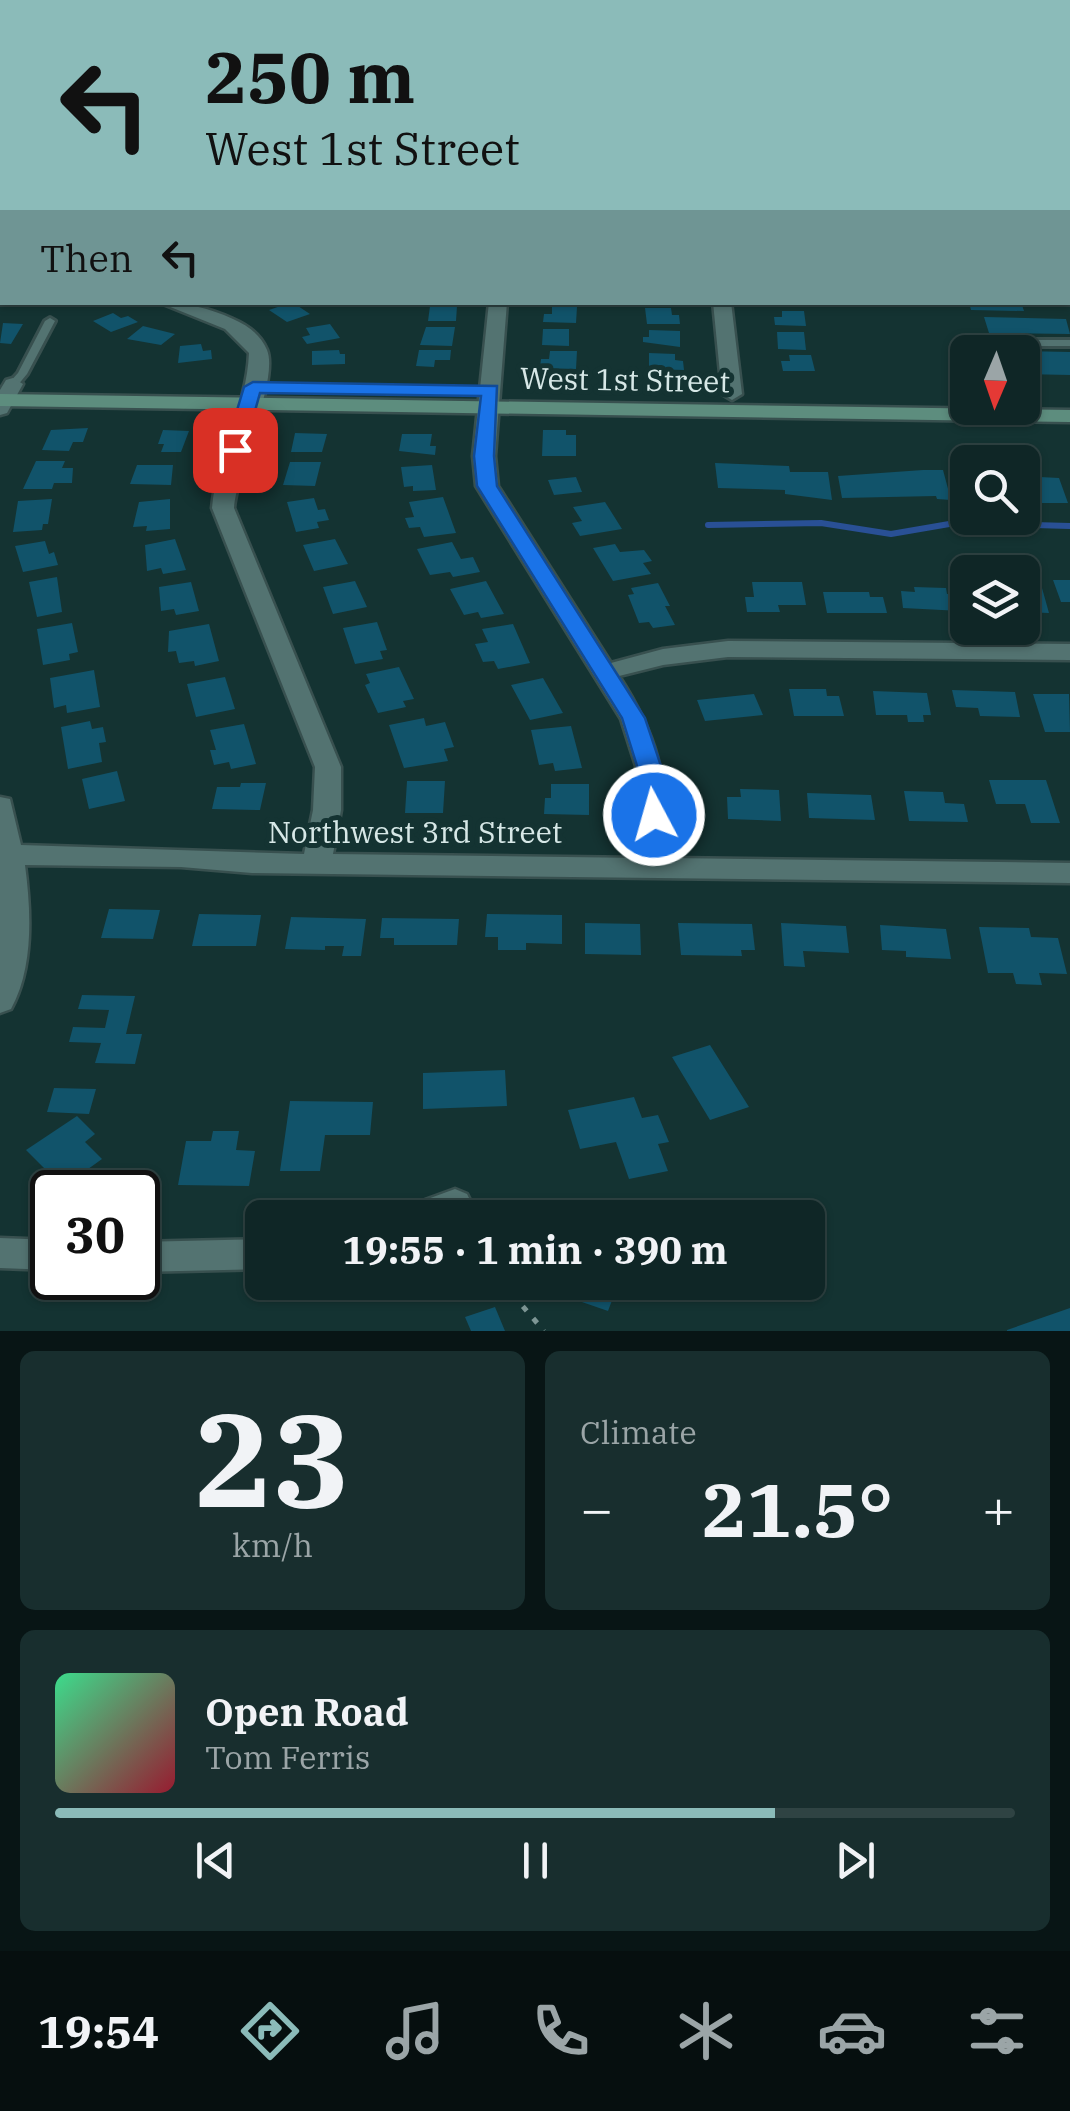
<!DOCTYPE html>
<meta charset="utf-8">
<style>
:root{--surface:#0f2626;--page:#182e2e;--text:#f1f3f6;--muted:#9ba5a7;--line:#2f4343;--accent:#8bbbb9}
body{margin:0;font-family:"IBM Plex Serif",serif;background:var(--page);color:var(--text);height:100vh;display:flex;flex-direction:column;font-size:38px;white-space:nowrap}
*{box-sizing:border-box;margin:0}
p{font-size:32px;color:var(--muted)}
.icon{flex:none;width:55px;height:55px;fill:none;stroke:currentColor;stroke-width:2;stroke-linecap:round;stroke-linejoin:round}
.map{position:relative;height:1331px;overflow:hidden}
.details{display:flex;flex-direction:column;gap:20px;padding:20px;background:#081515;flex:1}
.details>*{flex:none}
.hud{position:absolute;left:0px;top:0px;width:1070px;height:305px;box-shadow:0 2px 8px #0004,0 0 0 2px var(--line);background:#8bbbb9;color:#111;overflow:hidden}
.needle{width:65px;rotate:182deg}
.controls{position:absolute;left:950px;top:335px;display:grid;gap:20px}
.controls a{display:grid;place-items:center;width:90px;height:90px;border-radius:15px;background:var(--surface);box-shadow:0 2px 8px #0004,0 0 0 2px var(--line);font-size:50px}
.speed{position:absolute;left:30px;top:1170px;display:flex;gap:20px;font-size:50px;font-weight:700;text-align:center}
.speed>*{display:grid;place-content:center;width:130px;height:130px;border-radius:50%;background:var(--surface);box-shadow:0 2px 8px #0004,0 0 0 2px var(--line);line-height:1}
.speed .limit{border:5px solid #111;border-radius:15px;background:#fff;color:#111}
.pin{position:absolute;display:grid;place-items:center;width:85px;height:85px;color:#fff;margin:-42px;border-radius:20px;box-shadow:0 5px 15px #0006}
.me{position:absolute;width:110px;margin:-55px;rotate:354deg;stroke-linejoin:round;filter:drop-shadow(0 0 8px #0008)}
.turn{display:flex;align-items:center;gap:35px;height:210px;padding:0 40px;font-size:45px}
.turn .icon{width:130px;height:130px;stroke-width:2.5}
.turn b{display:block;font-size:70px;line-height:85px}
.then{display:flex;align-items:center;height:95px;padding:0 40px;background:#0003;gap:20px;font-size:38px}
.big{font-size:75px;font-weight:800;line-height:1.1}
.details .tile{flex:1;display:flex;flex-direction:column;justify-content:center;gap:15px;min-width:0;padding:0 35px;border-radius:15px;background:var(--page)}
.details .dial{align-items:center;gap:0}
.dial b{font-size:130px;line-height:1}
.song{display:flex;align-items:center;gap:30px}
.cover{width:120px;height:120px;border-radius:15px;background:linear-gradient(135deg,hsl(150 70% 55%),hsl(350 70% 35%))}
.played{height:10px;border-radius:5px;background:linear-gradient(90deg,var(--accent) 75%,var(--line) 75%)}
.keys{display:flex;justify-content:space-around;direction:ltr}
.heat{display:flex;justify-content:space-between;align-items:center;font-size:55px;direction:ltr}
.details .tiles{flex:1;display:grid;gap:20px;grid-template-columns:1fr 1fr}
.tile:last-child{grid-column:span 2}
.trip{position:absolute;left:245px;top:1200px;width:580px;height:100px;border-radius:15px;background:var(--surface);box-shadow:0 2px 8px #0004,0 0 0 2px var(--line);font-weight:800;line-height:100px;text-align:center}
.tabs{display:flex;height:160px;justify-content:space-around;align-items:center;background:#060f0f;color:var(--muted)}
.tabs .icon{width:70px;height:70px}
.tabs .current{color:var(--accent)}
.tabs b{font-size:45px;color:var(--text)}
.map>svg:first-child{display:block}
</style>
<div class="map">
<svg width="1070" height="1331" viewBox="0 0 1070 1331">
<rect width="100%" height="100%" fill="#143332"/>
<path fill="#153f3e" d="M0 0H801L2 2V142Z"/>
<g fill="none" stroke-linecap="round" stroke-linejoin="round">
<path stroke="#295095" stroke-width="6" d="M708 525 821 523 891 534 955 523 1070 526"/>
</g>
<path fill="#11536a" d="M292 302 310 314 287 322 269 310Z
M969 302H1021L1024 311 971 310Z
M430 306H457L456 321H428Z
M552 306 577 307 576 323 543 322 544 314H552Z
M645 308H671L672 315H679L680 324H647Z
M782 311H804L806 326 775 325 774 317H782Z
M113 313 121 318 128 316 138 322 111 332 93 321Z
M984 317 1066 319 1070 334 989 333Z
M3 323 23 324 11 344 0 343Z
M330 324 340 338 307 344 302 337 310 335 306 328Z
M143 326 175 334 161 345 127 339Z
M426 327H455L452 346 420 345Z
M543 329H569V346L542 345Z
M649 330 680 331V347L643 342V337H649Z
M777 332H804L806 350 778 349Z
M201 344 203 351 211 350 212 359 178 363 180 346Z
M339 350 340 354H345V364L312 365V351Z
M419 350H451L450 360H435L434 367 416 366Z
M550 351H577L576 369 540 368 541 359H549Z
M1022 351 1070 352V375L1022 374Z
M649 353 675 354V360L683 361 684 370 649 369Z
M789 355H811L815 371H783L781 361H790Z
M88 428 83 442H73L69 451 42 450 51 430Z
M163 430 189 431 181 452H161L164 444H158Z
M543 430H566V435H576V456H542Z
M295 433 327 434 322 452H291Z
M402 434H432L430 446H436L435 455 399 451Z
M36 461H65L62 468H73L72 483H54L52 489H23Z
M290 462H321L315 486 283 485Z
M715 463 789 466 790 472H828L832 500 785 494V490L718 488Z
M137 465H173L171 485 130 484Z
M432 465 436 490 413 491V486L404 487 401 467Z
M923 470H943L951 500 937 499 936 496 842 498 838 476Z
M950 471H968V496H957Z
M576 477 582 492 554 495 548 480Z
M1040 477 1059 478 1068 503H1025L1022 480 1041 481Z
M443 497 456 533 424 537 420 527 409 528 405 518 414 517 409 502Z
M314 498 318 510 325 509 329 520 317 522 319 528 296 532 287 502Z
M52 499 48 524H43L42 530 13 532 18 501Z
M170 499V529L146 531 147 526 133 527 139 502Z
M605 502 622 529 580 536 572 523 582 521 573 507Z
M175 539 186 570 163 574 161 568 147 571 145 545Z
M335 539 348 564 314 571 303 545Z
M45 541 49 554 54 552 58 565 23 572 15 546Z
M452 542 461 559 473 557 480 572 453 577 450 572 430 575 417 549Z
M615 544 620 552 644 550 652 561 643 563 651 574 613 581 593 548Z
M57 577 62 612 37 617 29 582Z
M1053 580H1070V602H1061Z
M355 581 367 607 333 614 323 587Z
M486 581 504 614 481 618 478 612 464 615 450 589Z
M191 582 199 611 176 615 174 609 161 611 159 587Z
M752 582H802L806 605H778L780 612H747L745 597H754Z
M658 583 670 606H665L675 625 653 628 649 622 639 623 628 595 634 594 631 588Z
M914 587 946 588 947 594H958L961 611 903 608 901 591 915 592Z
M1022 587 1042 588 1049 613 1022 612Z
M823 592H869L870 597H883L887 613H827Z
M377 622 387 650 380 651 383 659 355 664 343 628Z
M72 623 78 652 69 654 70 660 43 665 37 629Z
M209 624 219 661 195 666 194 661 179 663 176 651 168 652 169 631Z
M513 624 530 663 498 669 494 661 483 662 475 644 488 642 482 629Z
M399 667 414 699 403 701 406 707 378 713 365 685 370 683 366 674Z
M94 670 100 707 67 713 66 705 54 708 50 678Z
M225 677 235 709 196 717 187 684Z
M543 678 563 713 530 720 511 685Z
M789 689H826L827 696H839L844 716H794Z
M952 690 1015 692 1020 717 980 716 978 708 956 707Z
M873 691 927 693 931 715H923L924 722H908L907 715H876Z
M754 694 763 715 705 721 697 700Z
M1033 694H1069L1070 732H1045Z
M424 718 426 726 445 722 454 747 444 749 448 761 404 768 389 725Z
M90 721 92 729 103 727 106 742 99 743 102 762 68 769 61 727Z
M244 724 256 764 231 769 229 762 214 765 210 750H216L210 730Z
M571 726 582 768 555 771 553 763 539 765 531 730Z
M117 771 125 801 89 809 82 779Z
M989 780H1046L1060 823H1031L1025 804H996Z
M407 781H445L443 813H405Z
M241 783H266L260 810 212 809 217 787H240Z
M551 784H589V815L544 814 545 798H551Z
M740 789 779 790 781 821 728 819 727 797H741Z
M904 791 943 792 945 803 964 804 968 822 909 821Z
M807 793 871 795 875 820 809 818Z
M109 909 160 910 153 939 101 938Z
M199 914 261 915 256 946H192Z
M487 914 562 915V944L526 943V950H498V937H485Z
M291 917 366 919 361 956H342L344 946H325V950L285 949Z
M382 918 459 919 457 945H394V938H380Z
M585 923 640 924 641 955 585 954Z
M678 923 752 924 755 950H741L742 956 681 955Z
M781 923 846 926 849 953 803 951 805 967 784 966Z
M880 925 946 929 951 959 906 957V951L882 950Z
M979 927 1029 928 1031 937 1058 938 1067 974 1039 973 1042 985 1016 984 1013 973H988Z
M82 995 135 996 126 1034H142L135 1064 95 1063 101 1043 69 1042 73 1027 105 1028 109 1010 78 1009Z
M710 1045 749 1107 710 1120 672 1057Z
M505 1070 507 1106 423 1109V1073Z
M54 1088 96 1089 89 1114 47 1112Z
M634 1097 642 1118 658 1115 669 1142 658 1144 668 1171 629 1179 616 1142 580 1149 568 1110Z
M290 1101 373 1102 370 1135H325L320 1171H280Z
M77 1116 95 1134 85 1142 102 1159 63 1187 26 1150Z
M213 1131H239L236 1150 255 1151 249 1186 178 1185 186 1141H211Z
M554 1282H619L608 1311 550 1291Z
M495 1307 505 1331H471L465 1317Z
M1070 1308V1331H1007V1330Z"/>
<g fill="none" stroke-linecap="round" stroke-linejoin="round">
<g stroke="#38504f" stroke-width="6">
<path id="lane" d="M0 67H2V71H0Z
M50 318 55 321 27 374 17 386H9L8 384 18 373 45 321Z
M971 340H1070V346H977L979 352H969L966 343Z"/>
</g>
<g stroke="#38504f" stroke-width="5">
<path id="street" d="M1015 0H1029L1031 2H1017Z
M1068 82H1070V95H1068Z
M1068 185H1070V195H1068Z
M158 302C184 302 209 308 233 319 247 325 261 335 267 350 279 379 237 469 234 508L341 767V810L333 854 641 858 636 766 621 719 476 486 473 456 489 302H507L495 456 498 486 611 663 663 649 728 641 1070 644V660L728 657 663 665 619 676C664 746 663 778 670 858L1070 863V883L252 873 181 867 25 865C31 911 34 967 11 1009L0 1013V797L10 799 21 845 304 854 313 810 315 767 212 508C217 454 247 407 249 353L225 329Z
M713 302H731L742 394 732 400 722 394Z
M13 378 23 384 7 413 0 415V390L6 380Z
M455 1189 467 1194 472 1204 467 1214 398 1218 403 1208Z
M0 1238 52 1240V1270L0 1268Z
M262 1239V1269L138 1272V1242Z"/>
</g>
<g stroke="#38504f" stroke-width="5">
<path id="secondary" d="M966 0H980L981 2H968Z
M1068 132 1070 133V146L1068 145Z
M0 150H2V160H0Z
M0 394 1070 410V422L0 406Z"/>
</g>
<path stroke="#7e9695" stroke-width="2.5" stroke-dasharray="2.5 5" stroke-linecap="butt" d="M948 0 952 2"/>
<path stroke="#7e9695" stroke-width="5" stroke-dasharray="6 10" stroke-linecap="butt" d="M502 1282 544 1331"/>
<use href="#lane" fill="#537371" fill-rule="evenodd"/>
<use href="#street" fill="#537371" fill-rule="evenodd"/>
<use href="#secondary" fill="#5d8d7e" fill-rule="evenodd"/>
</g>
<path fill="#1a73e8" stroke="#114b97" stroke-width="2.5" d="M253 382 497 386 494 456 497 486 645 718 661 766 666 815 663 821H645L641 815 637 766 622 718 477 486 474 456 481 396 260 393 244 450 242 454H228L225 450 244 387Z"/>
<g text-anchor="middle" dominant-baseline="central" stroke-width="10" stroke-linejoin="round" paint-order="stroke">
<g font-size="30" fill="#d7e8e7" stroke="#143332">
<text transform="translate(625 379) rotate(1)">West 1st Street</text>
<text x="415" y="831">Northwest 3rd Street</text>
</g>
</g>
</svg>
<div class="controls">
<a><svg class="needle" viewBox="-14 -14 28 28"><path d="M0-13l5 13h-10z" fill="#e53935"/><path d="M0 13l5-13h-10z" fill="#9ba5a7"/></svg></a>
<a><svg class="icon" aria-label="search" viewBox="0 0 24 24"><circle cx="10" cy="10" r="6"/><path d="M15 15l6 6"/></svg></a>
<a><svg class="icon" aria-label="layers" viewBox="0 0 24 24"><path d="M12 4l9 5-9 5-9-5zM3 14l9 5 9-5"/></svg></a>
</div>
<div class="speed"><div class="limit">30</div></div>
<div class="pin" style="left:235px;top:450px;background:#d93025"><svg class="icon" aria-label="arrive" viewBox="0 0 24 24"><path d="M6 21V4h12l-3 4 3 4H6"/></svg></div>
<svg class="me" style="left:654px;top:815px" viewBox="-20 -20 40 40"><circle r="17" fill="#1a73e8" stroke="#fff" stroke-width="3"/><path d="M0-11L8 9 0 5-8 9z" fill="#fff"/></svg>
<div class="trip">19:55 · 1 min · 390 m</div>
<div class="hud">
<div class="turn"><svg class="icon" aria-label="left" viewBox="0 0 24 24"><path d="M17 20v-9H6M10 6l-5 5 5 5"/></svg><div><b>250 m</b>West 1st Street</div></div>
<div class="then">Then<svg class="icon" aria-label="left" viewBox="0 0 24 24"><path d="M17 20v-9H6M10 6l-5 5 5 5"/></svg></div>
</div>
</div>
<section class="details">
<div class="tiles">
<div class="tile dial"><b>23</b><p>km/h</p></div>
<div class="tile"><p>Climate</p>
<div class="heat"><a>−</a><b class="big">21.5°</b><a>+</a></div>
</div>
<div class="tile">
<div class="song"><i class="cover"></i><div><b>Open Road</b><p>Tom Ferris</p></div></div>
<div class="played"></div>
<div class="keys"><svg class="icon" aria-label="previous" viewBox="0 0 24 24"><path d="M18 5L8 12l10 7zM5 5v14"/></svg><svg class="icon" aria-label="pause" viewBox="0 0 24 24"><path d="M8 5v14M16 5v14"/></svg><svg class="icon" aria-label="next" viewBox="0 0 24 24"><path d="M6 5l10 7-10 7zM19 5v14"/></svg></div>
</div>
</div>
</section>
<nav class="tabs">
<b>19:54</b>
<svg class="icon current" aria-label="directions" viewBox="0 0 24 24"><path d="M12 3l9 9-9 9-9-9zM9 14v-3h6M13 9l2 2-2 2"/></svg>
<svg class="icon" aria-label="music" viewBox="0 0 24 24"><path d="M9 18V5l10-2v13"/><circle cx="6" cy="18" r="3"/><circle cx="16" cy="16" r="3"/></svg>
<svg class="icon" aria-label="phone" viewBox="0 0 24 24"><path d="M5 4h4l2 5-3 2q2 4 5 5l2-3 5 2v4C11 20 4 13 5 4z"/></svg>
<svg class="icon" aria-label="climate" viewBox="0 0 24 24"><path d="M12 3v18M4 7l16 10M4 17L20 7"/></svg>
<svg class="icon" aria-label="car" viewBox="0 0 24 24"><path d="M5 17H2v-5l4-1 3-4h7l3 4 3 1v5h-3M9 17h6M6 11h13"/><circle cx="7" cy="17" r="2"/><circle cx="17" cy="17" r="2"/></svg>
<svg class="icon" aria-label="filters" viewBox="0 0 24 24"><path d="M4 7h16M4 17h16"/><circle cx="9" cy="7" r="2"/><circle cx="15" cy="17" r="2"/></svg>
</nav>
